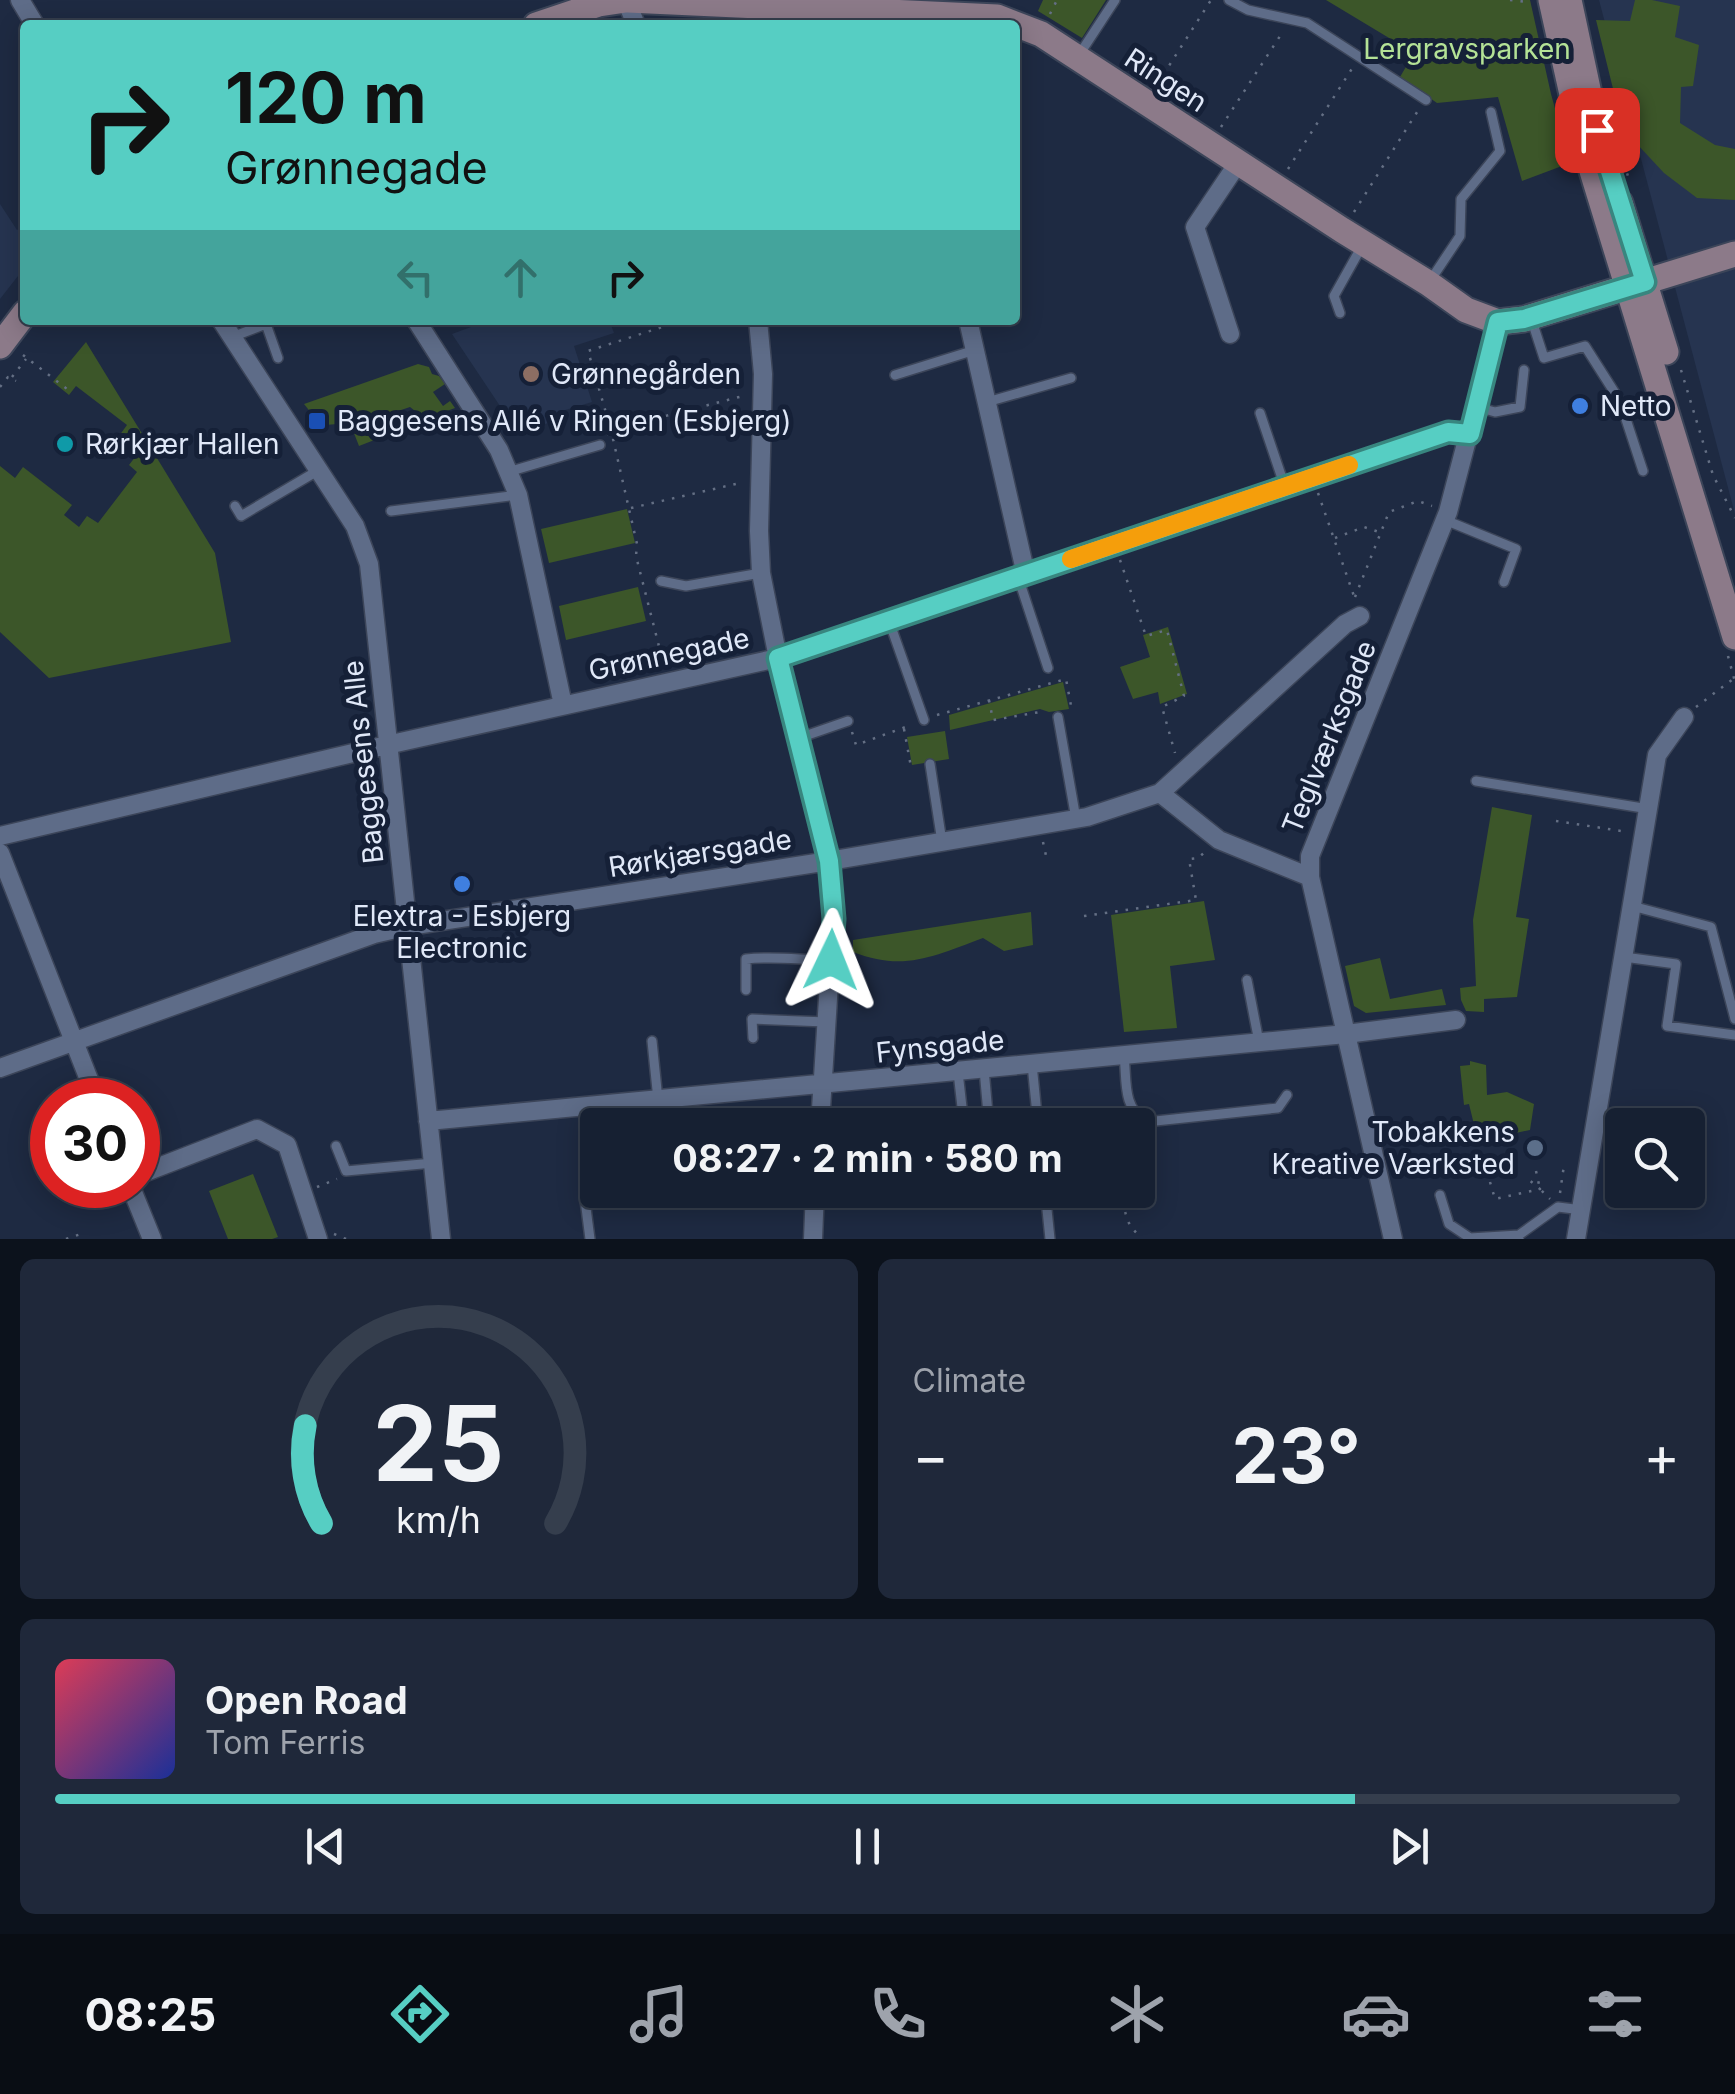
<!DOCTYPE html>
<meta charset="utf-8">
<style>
:root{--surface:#162032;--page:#1f283a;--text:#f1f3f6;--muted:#9ea3ac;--line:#353e4d;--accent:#56cec3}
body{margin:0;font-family:Inter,sans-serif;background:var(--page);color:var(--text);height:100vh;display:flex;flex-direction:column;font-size:38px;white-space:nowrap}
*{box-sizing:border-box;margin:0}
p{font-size:32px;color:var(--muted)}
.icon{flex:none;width:55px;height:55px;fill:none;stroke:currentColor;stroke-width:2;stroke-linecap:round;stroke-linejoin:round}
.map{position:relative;height:1239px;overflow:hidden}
.panel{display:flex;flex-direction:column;gap:20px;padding:20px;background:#0c121c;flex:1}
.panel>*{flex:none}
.banner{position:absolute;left:20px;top:20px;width:1000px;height:305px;border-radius:10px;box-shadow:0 5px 25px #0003,0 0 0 2px var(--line);background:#56cec3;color:#111;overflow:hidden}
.controls{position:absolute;left:1605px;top:1108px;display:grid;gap:20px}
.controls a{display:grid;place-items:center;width:100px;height:100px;border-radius:10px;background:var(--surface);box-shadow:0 5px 25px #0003,0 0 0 2px var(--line);font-size:50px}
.speed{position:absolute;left:30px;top:1078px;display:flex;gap:20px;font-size:50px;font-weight:700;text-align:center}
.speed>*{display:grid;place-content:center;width:130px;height:130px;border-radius:50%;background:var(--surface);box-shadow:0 5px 25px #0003,0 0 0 2px var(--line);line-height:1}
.speed .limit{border:15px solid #d22;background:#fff;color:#111}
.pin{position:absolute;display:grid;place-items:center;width:85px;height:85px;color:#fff;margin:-42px;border-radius:20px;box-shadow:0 5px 15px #0006}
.me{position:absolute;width:110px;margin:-55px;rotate:2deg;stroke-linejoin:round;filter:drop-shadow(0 0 8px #0008)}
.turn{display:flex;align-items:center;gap:35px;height:210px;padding:0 40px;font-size:45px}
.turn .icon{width:130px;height:130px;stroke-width:2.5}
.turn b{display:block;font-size:70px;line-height:85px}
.lanes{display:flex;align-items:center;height:95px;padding:0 40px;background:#0003;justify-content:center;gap:50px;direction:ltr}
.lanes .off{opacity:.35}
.big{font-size:75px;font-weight:700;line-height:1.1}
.panel .tile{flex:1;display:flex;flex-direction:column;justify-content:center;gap:15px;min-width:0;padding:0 35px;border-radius:15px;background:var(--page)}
.panel .dial{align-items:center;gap:0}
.dial svg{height:260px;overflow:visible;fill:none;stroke:var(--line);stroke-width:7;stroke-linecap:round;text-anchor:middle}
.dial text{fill:var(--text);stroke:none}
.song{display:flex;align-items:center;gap:30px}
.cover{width:120px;height:120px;border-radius:15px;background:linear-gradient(135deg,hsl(350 70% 55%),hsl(230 70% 35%))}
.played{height:10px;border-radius:5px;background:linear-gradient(90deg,var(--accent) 80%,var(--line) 80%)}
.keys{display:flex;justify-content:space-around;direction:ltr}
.heat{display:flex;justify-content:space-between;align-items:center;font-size:55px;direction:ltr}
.panel .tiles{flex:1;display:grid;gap:20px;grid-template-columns:1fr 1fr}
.tile:last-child{grid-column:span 2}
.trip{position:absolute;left:580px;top:1108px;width:575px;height:100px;border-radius:10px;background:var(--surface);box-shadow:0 5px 25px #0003,0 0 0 2px var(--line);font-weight:700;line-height:100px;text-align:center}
.tabs{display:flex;height:160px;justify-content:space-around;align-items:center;background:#090d14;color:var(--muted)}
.tabs .icon{width:70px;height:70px}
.tabs .selected{color:var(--accent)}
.tabs b{font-size:45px;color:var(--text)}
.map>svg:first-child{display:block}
</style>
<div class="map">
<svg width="1735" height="1239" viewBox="0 0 1735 1239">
<rect width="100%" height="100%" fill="#1e2a42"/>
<path fill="#263450" d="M1599 0H1735V514Z
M0 204 17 230 25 225V267L0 299Z
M490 320H609L614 333 574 346 592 402 562 411 564 420 516 430 452 334Z"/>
<path fill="#3c5629" d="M1043 0H1106L1082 38 1038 11Z
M1326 0H1530L1551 94 1570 163 1522 181 1498 97 1437 103 1400 77 1414 53Z
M1635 0H1652L1680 6 1675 37 1699 45 1693 86 1681 87 1680 123 1715 145 1735 149V200L1697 198 1664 173 1623 129 1596 20 1630 21Z
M86 342 215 553 231 642 49 678 0 632V466L15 478 23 467 72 505 64 515 79 527 87 516 98 523 137 472 129 465 139 452 119 436 127 425 76 386 69 395 53 382Z
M418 364 429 367 432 374 439 376 445 384 433 392 443 406 450 401 455 408 447 411V415L429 422 410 407 383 416 377 439 359 446 350 423 325 425 318 412 312 414 304 404Z
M627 509 635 543 549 563 541 529Z
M638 587 646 621 566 640 559 606Z
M1168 627 1187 694 1160 704 1158 692 1133 699 1120 667 1150 657 1143 635Z
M1063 682 1069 709 1049 712 1040 709 950 730 949 715Z
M945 731 949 759 912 765 907 737Z
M1492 807 1532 815 1516 917 1529 919 1517 997 1484 999V1012L1466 1011 1461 1000 1460 988 1476 986 1473 920Z
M1204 901 1215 960 1170 966 1177 1028 1124 1032 1111 915Z
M1031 912 1033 945 1004 951 983 938C934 956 904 972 853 952V940Z
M1380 958 1390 999 1442 989 1446 1005 1366 1013 1354 1006 1345 966Z
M1470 1061 1486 1065 1487 1095 1507 1092 1534 1104 1530 1130 1478 1141 1469 1104 1464 1105 1460 1066 1470 1065Z
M253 1174 278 1237 272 1239H228L209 1191Z"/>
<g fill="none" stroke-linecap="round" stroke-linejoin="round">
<g stroke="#3c4559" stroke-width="12">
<path id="lane" d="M1229 0 1248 10 1307 23 1426 100
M1079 55 1115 0
M1430 281 1460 236 1461 199 1500 151 1491 112
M1340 313 1334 296 1362 246
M1532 321 1544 358 1585 346 1620 401 1643 471
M232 337 266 324 278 358
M895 375 975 350
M987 402 1071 378
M1477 407 1495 412 1520 407 1524 370
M1260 413 1285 487
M508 472 600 445
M235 506 241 516 319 470
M391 511 518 495
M1445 520 1516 549 1504 582
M1018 577 1048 668
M661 581 686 586 761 573
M889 621 924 720
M1058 717 1076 819
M799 738 848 721
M930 764 942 842
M1476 781 1649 809
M1632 906 1711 927 1735 1019
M1624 957 1676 964 1667 1026 1735 1035
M1247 980 1259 1042
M746 990V959C774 956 802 960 831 960
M753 1038 752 1019 826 1022
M652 1041 658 1100
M1124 1055C1127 1081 1122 1107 1146 1122L1278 1108 1287 1095
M1032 1064 1038 1125
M984 1069 989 1125
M958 1072 964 1125
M336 1146 346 1171 433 1163
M1045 1190 1050 1239
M1440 1195 1449 1224 1470 1238 1519 1235
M815 1198 870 1197V1190
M585 1200 590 1239
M1519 1239V1235L1558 1207 1582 1210"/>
</g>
<g stroke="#3c4559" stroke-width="21">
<path id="street" d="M20 0 35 25
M626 0 636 25
M221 320 355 526 369 564 441 1239
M416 320 499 450 518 495 563 705
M758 320 763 374 759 531 761 573 778 658 829 861 833 919 820 1125
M968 320 1026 575
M1230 334 1195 227 1238 163
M1160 793 1219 840 1310 877
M0 836 387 745 778 658 1448 431 1470 434
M0 853 97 1100
M0 1068 374 934 409 926 829 861 1087 817 1160 793 1345 624 1360 616
M428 1121 1346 1034 1456 1020
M138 1175 257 1129 287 1145 318 1239
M130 1185 152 1239
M813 1239 815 1190
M1393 1239 1310 877V856L1448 512 1498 322
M1576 1239 1657 755 1684 717"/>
</g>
<g stroke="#3c4559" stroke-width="29">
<path id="secondary" d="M628 0 997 17 1041 34 1342 230 1428 283 1466 310 1498 322 1524 319 1735 254
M1551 0 1581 135 1735 637
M1569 0 1593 112
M536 25 599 4 626 0
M1620 203 1666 352
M0 346 25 313"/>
</g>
<path stroke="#646f84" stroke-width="2.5" stroke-dasharray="2.5 8" stroke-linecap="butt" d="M1510 0 1528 2
M1050 14 1057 0
M1158 83 1211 0
M1612 123 1630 183
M1221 127 1282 33
M1288 169 1353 67
M1354 212 1419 109
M23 355 67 389 65 391
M1681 370 1713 475 1735 518
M12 377 26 359
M0 387 8 377 16 381
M607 435 611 430 747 395
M1318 493 1355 599
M631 508 740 483
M1335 538 1364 527 1379 532
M1120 560 1146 636 1167 630 1184 696 1162 707 1175 753
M1355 597 1389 512 1418 501 1432 506
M1728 656 1735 682
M664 666 636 556 637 544 611 430 588 351 684 320
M989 700 993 720 1040 712 1045 714
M1696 707 1733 679
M937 715 1066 679 1072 711
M904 729 911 767 914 766
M852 732 856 745 911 725
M1556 821 1628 832
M1043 842 1047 860
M1084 916 1196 900 1189 859 1198 858 1206 851
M1536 1171 1540 1189 1550 1199
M1490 1182 1495 1199 1540 1189 1528 1179
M317 1187 337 1179
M1125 1191C1123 1208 1125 1224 1139 1235
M1560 1193 1564 1165
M334 1234 346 1239
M66 1239 81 1234"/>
<use href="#lane" stroke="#5e6c88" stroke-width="9"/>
<use href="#street" stroke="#5e6c88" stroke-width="18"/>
<use href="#secondary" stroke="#8c7a89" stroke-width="25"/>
</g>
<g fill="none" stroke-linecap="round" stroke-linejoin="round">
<g stroke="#38867f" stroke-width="25">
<path id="route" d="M831 960 834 919 829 861 778 658 1448 432 1470 434 1498 322 1524 319 1645 282 1597 130"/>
</g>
<use href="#route" stroke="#56cec3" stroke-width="18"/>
<path stroke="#f59e0b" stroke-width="18" d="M1071 559 1349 465"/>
</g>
<circle fill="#8d6e63" stroke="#152037" stroke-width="4" cx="531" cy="374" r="10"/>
<g fill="#3f7fe0" stroke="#152037" stroke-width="4">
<circle cx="1580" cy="406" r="10"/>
<circle cx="462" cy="884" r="10"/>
</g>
<rect fill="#1a4fb4" stroke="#152037" stroke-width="4" x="307" y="411" width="20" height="20" rx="5"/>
<circle fill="#0f9aa8" stroke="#152037" stroke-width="4" cx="65" cy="444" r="10"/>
<circle fill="#5c6f8a" stroke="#152037" stroke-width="4" cx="1535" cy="1148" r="10"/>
<g text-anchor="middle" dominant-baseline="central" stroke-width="10" stroke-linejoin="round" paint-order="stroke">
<g font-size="28" fill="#b4e296" stroke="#152037">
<text x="1467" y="49">Lergravsparken</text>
</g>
<g font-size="28" fill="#e0e8f8" stroke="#152037">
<text transform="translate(1166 80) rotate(33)">Ringen</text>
<text transform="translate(669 654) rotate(-12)">Grønnegade</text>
<text transform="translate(1329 737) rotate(-68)">Teglværksgade</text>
<text transform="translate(363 762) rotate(-96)">Baggesens Alle</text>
<text transform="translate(700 853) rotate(-9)">Rørkjærsgade</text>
<text transform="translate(940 1046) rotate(-6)">Fynsgade</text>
</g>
<g font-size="28" fill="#e0e8f8" stroke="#152037" text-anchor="start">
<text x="551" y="374">Grønnegården</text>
<text x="1600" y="406">Netto</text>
<text x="337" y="421">Baggesens Allé v Ringen (Esbjerg)</text>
<text x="85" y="444">Rørkjær Hallen</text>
<text x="462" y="916" text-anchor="middle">Elextra - Esbjerg<tspan x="462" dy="32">Electronic</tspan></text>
<text x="1515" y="1132" text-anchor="end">Tobakkens<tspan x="1515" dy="32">Kreative Værksted</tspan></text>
</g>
</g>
</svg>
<div class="controls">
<a><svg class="icon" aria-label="search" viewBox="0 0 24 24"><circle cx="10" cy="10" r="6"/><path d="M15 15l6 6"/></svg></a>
</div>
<div class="speed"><div class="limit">30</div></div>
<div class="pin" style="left:1597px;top:130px;background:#d93025"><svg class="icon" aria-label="arrive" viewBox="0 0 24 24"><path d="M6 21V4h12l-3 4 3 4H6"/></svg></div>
<svg class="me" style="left:831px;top:960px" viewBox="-20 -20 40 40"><path d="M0-17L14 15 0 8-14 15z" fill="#56cec3" stroke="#fff" stroke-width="4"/></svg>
<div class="trip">08:27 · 2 min · 580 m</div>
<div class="banner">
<div class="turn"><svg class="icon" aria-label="right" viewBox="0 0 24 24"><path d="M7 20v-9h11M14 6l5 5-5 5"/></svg><div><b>120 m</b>Grønnegade</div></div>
<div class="lanes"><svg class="icon off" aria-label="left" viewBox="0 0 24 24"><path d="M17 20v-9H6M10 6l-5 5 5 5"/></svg><svg class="icon off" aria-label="ahead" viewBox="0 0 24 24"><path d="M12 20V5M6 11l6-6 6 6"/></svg><svg class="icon" aria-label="right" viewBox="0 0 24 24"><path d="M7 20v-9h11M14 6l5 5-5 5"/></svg></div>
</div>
</div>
<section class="panel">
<div class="tiles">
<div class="tile dial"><svg viewBox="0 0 100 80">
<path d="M14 69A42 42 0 1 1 86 69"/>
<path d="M14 69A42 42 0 0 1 9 39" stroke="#56cec3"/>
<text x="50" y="56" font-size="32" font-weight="700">25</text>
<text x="50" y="72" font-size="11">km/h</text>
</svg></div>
<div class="tile"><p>Climate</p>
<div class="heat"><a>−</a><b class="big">23°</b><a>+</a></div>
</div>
<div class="tile">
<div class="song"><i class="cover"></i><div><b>Open Road</b><p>Tom Ferris</p></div></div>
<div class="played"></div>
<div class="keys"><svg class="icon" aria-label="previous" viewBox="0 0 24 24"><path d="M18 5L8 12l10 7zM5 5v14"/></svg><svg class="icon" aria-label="pause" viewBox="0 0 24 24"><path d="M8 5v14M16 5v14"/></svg><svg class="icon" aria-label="next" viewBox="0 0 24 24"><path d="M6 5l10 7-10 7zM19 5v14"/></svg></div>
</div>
</div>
</section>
<nav class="tabs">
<b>08:25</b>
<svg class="icon selected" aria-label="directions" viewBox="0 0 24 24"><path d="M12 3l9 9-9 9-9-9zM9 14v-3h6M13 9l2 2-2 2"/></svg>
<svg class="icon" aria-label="music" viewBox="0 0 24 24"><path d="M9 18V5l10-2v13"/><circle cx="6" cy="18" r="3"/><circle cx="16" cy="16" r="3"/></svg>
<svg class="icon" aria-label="phone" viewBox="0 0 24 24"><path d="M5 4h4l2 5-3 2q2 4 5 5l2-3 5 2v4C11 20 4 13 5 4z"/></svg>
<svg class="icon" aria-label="climate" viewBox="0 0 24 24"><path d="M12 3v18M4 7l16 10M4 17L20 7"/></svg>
<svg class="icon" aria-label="car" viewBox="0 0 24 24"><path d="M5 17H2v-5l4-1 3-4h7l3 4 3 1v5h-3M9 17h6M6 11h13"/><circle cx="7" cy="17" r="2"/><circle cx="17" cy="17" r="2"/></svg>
<svg class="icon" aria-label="filters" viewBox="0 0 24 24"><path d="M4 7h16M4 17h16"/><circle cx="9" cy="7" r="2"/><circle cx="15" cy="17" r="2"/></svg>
</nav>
